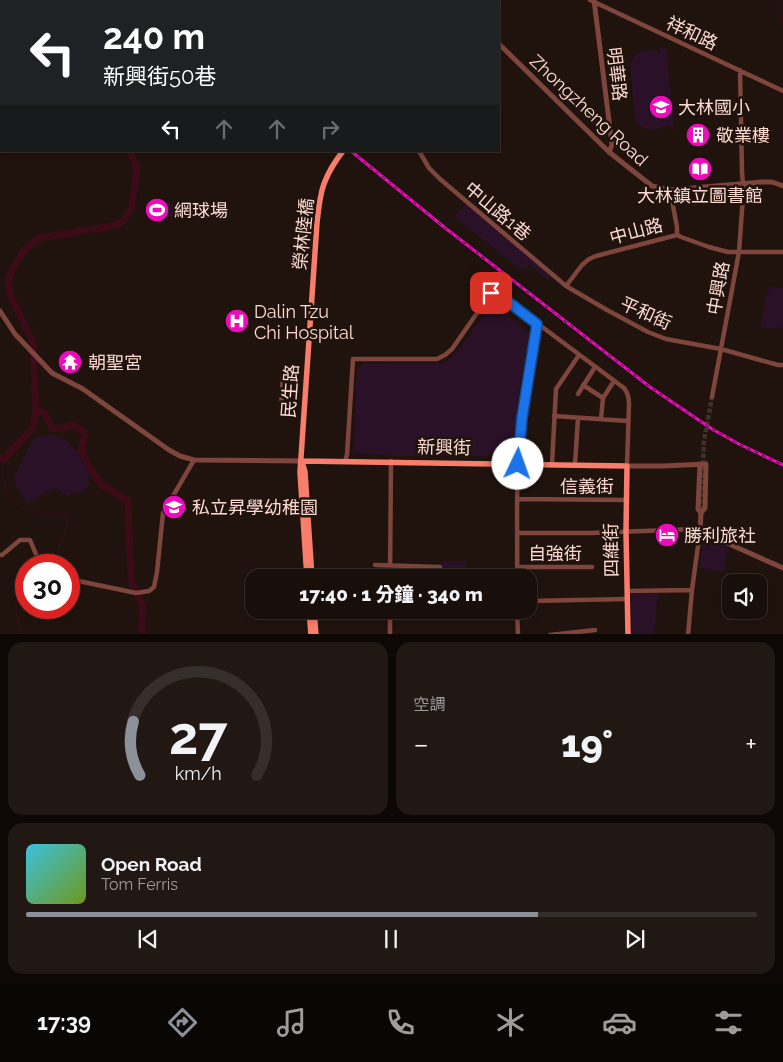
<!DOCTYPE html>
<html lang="zh-TW">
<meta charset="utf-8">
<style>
:root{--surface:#180e0a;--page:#211713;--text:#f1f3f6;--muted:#9f9c9c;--line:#362e2b;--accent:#8c9099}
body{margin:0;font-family:Raleway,"Noto Sans TC",sans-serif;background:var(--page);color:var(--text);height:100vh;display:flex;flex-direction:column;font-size:19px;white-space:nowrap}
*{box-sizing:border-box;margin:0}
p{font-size:16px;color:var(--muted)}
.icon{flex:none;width:28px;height:28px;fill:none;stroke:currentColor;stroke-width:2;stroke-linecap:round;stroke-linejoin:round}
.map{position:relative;height:634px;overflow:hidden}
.sheet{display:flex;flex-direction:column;gap:8px;padding:8px;background:#0d0806;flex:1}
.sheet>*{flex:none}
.banner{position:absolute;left:0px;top:0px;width:500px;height:152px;box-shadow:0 2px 8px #0003,0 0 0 1px var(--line);background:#202124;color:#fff;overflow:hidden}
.buttons{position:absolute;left:722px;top:574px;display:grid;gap:10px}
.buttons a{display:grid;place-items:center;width:45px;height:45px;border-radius:10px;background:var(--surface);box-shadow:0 2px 8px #0003,0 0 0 1px var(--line);font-size:25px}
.speed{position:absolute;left:15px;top:554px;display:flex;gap:10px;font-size:25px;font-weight:700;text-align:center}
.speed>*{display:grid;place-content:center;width:65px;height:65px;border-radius:50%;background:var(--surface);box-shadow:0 2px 8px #0003,0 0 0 1px var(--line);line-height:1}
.speed .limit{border:8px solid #d22;background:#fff;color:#111}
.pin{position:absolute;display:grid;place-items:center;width:42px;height:42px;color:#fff;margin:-21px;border-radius:10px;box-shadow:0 2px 8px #0006}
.me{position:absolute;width:55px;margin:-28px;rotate:3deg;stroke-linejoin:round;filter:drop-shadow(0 0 4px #0008)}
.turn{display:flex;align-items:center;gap:18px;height:105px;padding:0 20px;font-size:22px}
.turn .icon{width:65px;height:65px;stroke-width:2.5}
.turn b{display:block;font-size:35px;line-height:42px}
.lanes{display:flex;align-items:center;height:48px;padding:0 20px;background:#0003;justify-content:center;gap:25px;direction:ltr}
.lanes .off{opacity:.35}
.big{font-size:38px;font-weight:800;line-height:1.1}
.sheet .tile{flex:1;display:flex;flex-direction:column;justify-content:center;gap:8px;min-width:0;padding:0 18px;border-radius:15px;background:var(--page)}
.sheet .dial{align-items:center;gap:0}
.dial svg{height:130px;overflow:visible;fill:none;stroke:var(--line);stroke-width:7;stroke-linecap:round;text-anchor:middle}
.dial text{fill:var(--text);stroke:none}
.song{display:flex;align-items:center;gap:15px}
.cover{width:60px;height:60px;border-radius:8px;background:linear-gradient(135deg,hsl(190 70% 55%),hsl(80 70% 35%))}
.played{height:5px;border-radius:2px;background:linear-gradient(90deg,var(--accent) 70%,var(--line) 70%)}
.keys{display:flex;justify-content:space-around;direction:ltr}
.heat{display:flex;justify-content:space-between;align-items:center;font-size:28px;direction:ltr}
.sheet .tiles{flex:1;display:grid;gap:8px;grid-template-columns:1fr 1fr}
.tile:last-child{grid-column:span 2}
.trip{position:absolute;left:245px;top:569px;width:292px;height:50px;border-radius:15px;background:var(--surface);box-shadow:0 2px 8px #0003,0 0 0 1px var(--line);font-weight:800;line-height:50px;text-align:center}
.tab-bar{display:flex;height:80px;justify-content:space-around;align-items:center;background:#0a0604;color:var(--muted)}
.tab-bar .icon{width:35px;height:35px}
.tab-bar .active{color:var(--accent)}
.tab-bar b{font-size:22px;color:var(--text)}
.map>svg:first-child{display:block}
</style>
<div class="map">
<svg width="783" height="635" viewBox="0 0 783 635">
<rect width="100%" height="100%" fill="#20130e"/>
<path fill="#2a1128" d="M666 47 674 129H671L670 124C656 130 647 135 635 121L630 64C636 51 649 44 661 55L660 48Z
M146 203 186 205 185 218 145 216Z
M466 204 550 275 547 280 530 265 523 271 454 217Z
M771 287 783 288V327L760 328 767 292Z
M492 304 529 333 518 399 513 456H401L353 453 357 368 364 363 442 364 453 357Z
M53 434 66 440 77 452 88 472 89 484 83 492 67 496 55 487 27 504 13 480 34 437Z
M704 537 728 547 724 572 699 568Z
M442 561H466V573H443Z
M658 593 654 634H631V594Z"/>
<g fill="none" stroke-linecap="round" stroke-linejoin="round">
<path stroke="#3c0b18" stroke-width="1" d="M777 0 783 23
M315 1V0
M4 459 3 476 7 493 22 509 36 511 43 514H63L68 521 65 532 57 553 61 561V565
M23 635 20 628 15 606 26 582"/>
<path stroke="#3c0b18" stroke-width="7" d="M36 410 45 413 52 429 62 428 74 425 85 433 81 450 91 470 102 485 128 501 131 580 143 607 141 628 145 635
M0 458 4 459 33 428 36 410 33 342 9 293V276L23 251 39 238 118 225 125 219 132 207 137 168 130 151"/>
<path stroke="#41312b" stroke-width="4.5" stroke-dasharray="4.5 2" stroke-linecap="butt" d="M701 510 704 441 712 397"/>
<path stroke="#7d453b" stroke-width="4.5" d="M345 0V1
M381 0 382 1
M590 0 783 91
M419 151 429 168 440 179 566 286 607 310 648 332 666 339 721 349 778 365H783
M670 190 677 227V235
M566 286 582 265 589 259 596 256 677 235 681 237 709 247 728 252H783
M583 385 603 398
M578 394 595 367
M712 397 739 252 743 196V184L742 172 740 70
M281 408 283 375
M554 416 628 421
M601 419 603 398 614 381
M345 461 347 455 353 359H437L445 355 452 349 491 293 498 294 624 388C628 393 629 397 629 404L627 466
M552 464 556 389 579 355
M575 464 578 418
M518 499 626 500
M518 533H591L695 529 700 531 692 590 688 635
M0 555H2L20 540H30L38 559 44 565
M375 565 440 567
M517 567H592
M284 576 307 575
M390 578 391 461
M517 578C518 529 515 481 520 433 524 396 531 360 537 324
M69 579 136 593 149 591 154 587 157 572 163 513 194 460
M627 591 692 590
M529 601 627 599
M517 610 518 635
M390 635V610
M550 635 595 630"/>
<path stroke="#7d453b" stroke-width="5" d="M454 0 455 1
M594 0 611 137 612 145 609 152
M499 44 609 152 652 186 670 190 762 182H772L783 186
M0 311 15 334 52 373 83 389 169 450 180 456 194 460 301 461
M700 464 698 509 701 513 700 531 783 568
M627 466H663L706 464 705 508 701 513"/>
<path stroke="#f87e6b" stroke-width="5.5" d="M486 1 487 0
M493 1 495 0
M301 461 627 466 626 531 628 635
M303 465 305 472 312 578
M307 578 300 472 317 223C318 214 319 204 321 195 324 178 333 164 343 151
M309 610 311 635
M314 610 316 635"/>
<g stroke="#ee0bbe" stroke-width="3">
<path id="rail" d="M163 0 164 1
M351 151 444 227 650 387 712 429 739 444 783 465"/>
</g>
<use href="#rail" stroke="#20130e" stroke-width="1" stroke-dasharray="4" stroke-linecap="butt"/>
</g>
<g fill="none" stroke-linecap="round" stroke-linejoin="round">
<g stroke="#114b97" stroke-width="12">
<path id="route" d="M491 293 498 294 537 324 522 418 518 464"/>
</g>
<use href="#route" stroke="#1a73e8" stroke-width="9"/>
</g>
<defs>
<g id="school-disc" transform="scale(1.25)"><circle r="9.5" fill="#ee0bbe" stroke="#20130e"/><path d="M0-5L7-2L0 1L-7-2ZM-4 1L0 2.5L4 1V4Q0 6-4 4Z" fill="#fff"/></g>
<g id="building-disc" transform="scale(1.25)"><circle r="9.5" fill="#ee0bbe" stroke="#20130e"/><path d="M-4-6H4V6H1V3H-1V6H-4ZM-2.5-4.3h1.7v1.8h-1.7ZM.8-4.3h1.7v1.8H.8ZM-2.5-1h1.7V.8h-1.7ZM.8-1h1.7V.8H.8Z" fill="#fff"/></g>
<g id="library-disc" transform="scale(1.25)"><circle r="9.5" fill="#ee0bbe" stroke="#20130e"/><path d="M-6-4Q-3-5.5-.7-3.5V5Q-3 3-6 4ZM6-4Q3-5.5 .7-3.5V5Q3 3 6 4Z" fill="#fff"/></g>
<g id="stadium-disc" transform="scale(1.25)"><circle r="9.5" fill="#ee0bbe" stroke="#20130e"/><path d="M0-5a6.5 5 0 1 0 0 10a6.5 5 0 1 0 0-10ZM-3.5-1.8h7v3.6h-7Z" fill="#fff"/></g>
<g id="hospital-disc" transform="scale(1.25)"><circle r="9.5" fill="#ee0bbe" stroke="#20130e"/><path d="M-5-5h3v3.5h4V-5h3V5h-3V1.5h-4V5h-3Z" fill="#fff"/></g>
<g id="temple-disc" transform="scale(1.25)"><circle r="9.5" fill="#ee0bbe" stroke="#20130e"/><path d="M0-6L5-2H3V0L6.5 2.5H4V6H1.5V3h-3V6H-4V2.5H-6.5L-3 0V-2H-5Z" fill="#fff"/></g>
<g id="hotel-disc" transform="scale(1.25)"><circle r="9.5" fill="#ee0bbe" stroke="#20130e"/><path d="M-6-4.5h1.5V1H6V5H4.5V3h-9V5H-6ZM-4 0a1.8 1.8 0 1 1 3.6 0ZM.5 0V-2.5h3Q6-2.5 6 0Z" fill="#fff"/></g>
</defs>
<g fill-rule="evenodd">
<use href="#school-disc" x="661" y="107"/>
<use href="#building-disc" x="698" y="135"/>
<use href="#library-disc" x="700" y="169"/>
<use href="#stadium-disc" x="157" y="210"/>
<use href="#hospital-disc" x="237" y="321"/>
<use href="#temple-disc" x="70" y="362"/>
<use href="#school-disc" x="174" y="507"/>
<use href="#hotel-disc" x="667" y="535"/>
</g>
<g text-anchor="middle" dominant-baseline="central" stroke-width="5" stroke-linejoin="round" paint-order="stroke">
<g font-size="18" fill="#fddacf" stroke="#20130e">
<text transform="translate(692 33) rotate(25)">祥和路</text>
<text transform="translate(617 74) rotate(83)">明華路</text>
<text transform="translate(589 110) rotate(43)">Zhongzheng Road</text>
<text transform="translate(498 211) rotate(40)">中山路1巷</text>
<text transform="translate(636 231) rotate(-15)">中山路</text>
<text transform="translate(303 234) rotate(-84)">榮林陸橋</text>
<text transform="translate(718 288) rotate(-80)">中興路</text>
<text transform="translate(646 313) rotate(24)">平和街</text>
<text transform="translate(290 391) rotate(-86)">民生路</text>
<text transform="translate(444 447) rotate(1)">新興街</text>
<text x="587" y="486">信義街</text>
<text transform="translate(611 550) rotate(-91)">四維街</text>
<text x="555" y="553">自強街</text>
</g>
<g font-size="18" fill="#fddacf" stroke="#20130e" text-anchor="start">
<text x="678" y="107">大林國小</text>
<text x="716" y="135">敬業樓</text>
<text x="700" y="195" text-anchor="middle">大林鎮立圖書館</text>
<text x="174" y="210">網球場</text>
<text x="254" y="311">Dalin Tzu<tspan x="254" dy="21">Chi Hospital</tspan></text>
<text x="88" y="362">朝聖宮</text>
<text x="192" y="507">私立昇學幼稚園</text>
<text x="684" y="535">勝利旅社</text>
</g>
</g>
</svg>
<div class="buttons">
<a><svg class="icon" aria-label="sound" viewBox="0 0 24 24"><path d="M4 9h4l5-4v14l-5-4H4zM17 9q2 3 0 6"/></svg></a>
</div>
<div class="speed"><div class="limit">30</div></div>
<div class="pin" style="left:491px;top:293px;background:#d93025"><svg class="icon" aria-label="arrive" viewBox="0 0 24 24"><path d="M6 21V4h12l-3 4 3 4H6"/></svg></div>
<svg class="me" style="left:518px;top:464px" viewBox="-20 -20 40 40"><circle r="19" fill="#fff"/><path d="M0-13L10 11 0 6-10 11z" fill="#1a73e8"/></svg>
<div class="trip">17:40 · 1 分鐘 · 340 m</div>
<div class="banner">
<div class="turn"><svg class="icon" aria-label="left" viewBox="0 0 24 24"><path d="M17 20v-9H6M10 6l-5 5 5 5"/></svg><div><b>240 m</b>新興街50巷</div></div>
<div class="lanes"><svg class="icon" aria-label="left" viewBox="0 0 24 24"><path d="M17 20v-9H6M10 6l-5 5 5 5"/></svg><svg class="icon off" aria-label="ahead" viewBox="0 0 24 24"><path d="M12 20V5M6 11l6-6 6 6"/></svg><svg class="icon off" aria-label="ahead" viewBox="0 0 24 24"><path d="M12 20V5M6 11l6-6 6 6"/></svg><svg class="icon off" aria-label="right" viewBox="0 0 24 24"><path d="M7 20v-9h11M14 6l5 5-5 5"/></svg></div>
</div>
</div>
<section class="sheet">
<div class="tiles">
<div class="tile dial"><svg viewBox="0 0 100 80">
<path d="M14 69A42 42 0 1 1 86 69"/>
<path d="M14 69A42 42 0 0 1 10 36" stroke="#8c9099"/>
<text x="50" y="56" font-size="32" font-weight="700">27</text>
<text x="50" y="72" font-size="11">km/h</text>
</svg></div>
<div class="tile"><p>空調</p>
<div class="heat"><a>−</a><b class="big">19°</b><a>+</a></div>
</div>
<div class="tile">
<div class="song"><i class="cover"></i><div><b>Open Road</b><p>Tom Ferris</p></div></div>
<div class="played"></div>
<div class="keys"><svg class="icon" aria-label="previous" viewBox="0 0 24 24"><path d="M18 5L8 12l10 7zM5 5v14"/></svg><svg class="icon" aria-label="pause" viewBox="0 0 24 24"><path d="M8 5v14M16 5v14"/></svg><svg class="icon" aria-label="next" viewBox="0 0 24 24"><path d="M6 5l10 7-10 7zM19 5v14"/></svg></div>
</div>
</div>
</section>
<nav class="tab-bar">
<b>17:39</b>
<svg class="icon active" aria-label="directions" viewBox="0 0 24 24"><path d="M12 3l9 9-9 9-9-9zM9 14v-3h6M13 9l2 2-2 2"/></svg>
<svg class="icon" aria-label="music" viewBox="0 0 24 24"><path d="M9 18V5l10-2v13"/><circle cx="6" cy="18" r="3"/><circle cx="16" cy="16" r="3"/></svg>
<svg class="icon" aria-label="phone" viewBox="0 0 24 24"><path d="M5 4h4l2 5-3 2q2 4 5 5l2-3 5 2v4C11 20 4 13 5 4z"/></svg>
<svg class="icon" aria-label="climate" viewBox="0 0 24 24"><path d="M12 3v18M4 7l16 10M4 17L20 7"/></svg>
<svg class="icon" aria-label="car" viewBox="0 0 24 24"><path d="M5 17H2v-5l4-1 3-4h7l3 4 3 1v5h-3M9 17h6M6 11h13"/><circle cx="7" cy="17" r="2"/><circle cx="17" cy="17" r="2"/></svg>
<svg class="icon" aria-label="filters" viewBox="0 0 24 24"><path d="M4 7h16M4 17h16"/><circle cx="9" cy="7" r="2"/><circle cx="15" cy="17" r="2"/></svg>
</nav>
